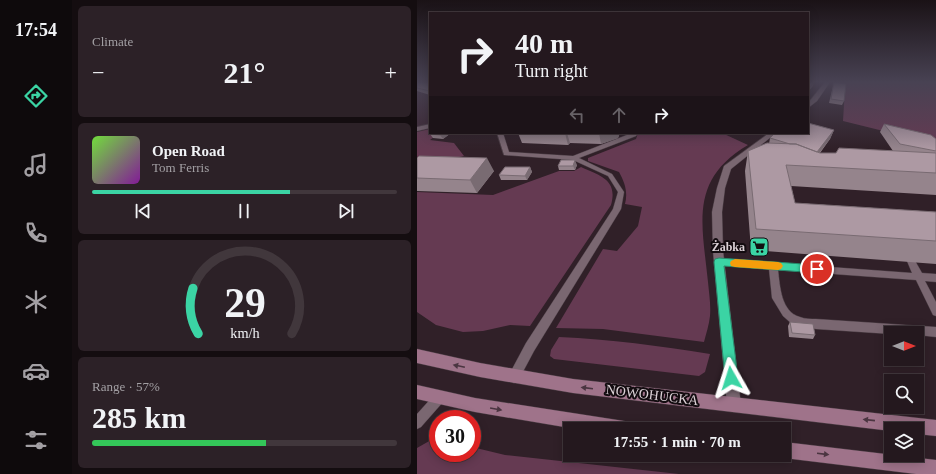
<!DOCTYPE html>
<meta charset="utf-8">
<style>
:root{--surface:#24181e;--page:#2c2127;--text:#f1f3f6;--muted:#a3a0a4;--line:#41373c;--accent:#3bd4a4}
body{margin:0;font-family:Georgia,serif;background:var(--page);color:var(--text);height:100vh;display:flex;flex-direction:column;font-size:15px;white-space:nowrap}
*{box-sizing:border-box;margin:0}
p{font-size:13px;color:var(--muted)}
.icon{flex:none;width:22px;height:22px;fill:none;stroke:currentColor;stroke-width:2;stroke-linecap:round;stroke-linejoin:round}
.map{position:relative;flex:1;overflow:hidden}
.drawer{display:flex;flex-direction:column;gap:6px;padding:6px;background:#140d10;width:345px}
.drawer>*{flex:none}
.guide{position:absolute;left:12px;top:12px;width:380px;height:122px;border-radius:0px;box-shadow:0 2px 10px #0003,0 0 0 1px var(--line);background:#24181e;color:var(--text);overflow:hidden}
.needle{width:26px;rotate:90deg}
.buttons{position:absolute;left:467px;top:326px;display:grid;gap:8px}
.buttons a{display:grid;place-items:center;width:40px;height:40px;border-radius:0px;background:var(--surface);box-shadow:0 2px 10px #0003,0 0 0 1px var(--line);font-size:20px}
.speed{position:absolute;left:12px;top:410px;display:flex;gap:8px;font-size:20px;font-weight:700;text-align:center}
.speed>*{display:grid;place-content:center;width:52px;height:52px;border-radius:50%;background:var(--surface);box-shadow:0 2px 10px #0003,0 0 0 1px var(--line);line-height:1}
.speed .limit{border:6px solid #d22;background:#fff;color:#111}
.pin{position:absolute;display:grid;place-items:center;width:34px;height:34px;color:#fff;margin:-17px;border:2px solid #fff;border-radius:50%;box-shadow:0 1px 4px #0007}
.me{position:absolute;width:44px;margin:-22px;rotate:354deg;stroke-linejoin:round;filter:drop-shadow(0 0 3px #0008)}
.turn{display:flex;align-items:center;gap:14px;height:84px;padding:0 20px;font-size:18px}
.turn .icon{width:52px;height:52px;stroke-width:2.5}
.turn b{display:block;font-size:28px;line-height:34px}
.lanes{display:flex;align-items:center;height:38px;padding:0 20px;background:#0003;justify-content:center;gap:20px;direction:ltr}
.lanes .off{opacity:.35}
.big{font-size:30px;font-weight:700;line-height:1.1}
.drawer .card{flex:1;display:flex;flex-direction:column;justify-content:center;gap:6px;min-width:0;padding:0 14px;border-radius:6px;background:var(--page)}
.drawer .dial{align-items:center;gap:0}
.dial svg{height:104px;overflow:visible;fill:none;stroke:var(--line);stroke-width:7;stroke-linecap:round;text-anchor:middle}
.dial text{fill:var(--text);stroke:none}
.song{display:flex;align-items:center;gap:12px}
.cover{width:48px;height:48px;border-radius:6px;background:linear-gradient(135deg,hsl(100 70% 55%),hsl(290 70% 35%))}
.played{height:4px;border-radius:2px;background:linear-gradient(90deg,var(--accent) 65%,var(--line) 65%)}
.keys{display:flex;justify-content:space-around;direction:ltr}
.heat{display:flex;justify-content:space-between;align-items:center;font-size:22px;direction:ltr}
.charge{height:6px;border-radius:3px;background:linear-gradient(90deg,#34c759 57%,var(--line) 0)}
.trip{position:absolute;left:146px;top:422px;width:228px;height:40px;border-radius:0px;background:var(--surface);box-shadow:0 2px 10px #0003,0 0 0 1px var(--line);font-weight:700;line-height:40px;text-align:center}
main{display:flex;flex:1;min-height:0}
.tabs{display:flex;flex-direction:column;width:72px;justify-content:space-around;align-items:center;background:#0e0a0c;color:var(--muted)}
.tabs .icon{width:28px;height:28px}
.tabs .current{color:var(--accent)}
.tabs b{font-size:18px;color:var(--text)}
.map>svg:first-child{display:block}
</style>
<main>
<nav class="tabs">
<b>17:54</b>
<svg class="icon current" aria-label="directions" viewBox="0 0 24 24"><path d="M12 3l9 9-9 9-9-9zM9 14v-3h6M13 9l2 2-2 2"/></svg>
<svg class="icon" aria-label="music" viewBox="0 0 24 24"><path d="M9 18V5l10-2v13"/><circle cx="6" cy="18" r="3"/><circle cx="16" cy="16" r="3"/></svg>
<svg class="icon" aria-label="phone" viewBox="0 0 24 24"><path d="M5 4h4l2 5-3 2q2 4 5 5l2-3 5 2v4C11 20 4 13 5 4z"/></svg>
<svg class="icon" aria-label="climate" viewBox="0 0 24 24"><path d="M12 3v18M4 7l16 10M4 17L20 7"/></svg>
<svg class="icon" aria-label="car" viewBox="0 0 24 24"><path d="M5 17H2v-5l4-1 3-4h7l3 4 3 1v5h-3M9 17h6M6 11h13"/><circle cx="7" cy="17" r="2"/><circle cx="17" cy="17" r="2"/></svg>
<svg class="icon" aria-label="filters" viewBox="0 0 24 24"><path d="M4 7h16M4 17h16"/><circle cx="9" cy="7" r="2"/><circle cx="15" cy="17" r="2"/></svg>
</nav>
<section class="drawer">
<div class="card"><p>Climate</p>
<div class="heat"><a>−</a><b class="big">21°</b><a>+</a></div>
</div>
<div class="card">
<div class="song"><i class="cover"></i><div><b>Open Road</b><p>Tom Ferris</p></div></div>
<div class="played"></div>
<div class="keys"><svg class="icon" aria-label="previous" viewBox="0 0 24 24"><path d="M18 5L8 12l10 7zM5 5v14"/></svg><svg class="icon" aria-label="pause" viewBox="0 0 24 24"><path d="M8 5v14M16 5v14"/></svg><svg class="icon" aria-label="next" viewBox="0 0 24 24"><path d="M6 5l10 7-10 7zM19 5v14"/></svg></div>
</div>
<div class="card dial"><svg viewBox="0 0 100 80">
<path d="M14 69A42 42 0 1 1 86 69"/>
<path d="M14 69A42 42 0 0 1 10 34" stroke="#3bd4a4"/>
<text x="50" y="56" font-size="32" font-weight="700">29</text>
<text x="50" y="72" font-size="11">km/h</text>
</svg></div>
<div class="card"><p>Range · 57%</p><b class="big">285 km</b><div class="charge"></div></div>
</section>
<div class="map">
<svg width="519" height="474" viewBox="0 0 519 474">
<rect width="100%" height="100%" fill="#302028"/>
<path fill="#3c2632" d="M0 82H13V131L0 134Z"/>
<path fill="#653a52" d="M417 82H519V144L426 121 428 88 415 85Z
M13 129V133H22L13 140 37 143 47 156 0 166V132Z
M221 133H305L331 145C272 180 285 223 291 282 292 293 294 305 293 316 292 325 289 334 287 342L186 329 139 328 186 249 200 251 221 226 225 207 208 204C211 192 208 183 202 172L171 161V158L219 139Z
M164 167C184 176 201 180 194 205L113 326 93 325 66 331 46 332 19 325 0 312V192L76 195 142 171H157Z
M142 337C193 339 243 346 293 354L288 372 282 376 137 359 133 356 134 350Z
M21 436V453H55V447L88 455 262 474H0V448Z"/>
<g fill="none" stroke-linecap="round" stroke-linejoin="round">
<g stroke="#4a3d44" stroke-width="1">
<path id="service" d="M13 124V128L0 131V127Z
M80 133H86L92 152 156 156 215 133H221L219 136 162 158 195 174 207 192 204 209 117 351 101 381 97 383 93 381 91 377 93 373 109 343 196 209 201 192 191 176 156 160 87 155Z
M494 258 497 259 505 273 519 274V282L508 281 519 302V316L516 315 499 280 361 270C363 286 364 312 383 317 388 319 394 319 399 319L519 327V337L500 335V333L474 334 399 329 375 324 366 316 355 298 352 269 302 265 299 264 298 262 299 260 302 259 495 273 490 261 491 259Z
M22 392 26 394 28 398 26 402 4 427 0 429V414L18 394Z"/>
</g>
<g stroke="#4a3d44" stroke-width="1">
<path id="minor" d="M408 82H413L400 101 391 108V103Z
M352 133H359L314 169 308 188 305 212 306 251 324 405 322 410 317 412 312 410 310 405 296 251 295 212 300 188 307 166Z"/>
</g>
<g stroke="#4a3d44" stroke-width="1">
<path id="secondary" d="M0 349 63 363 156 379 519 420V436L500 434V429H474V431L156 393 63 377 0 363Z
M0 385 58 398 207 421 213 423 215 429H159L58 412 0 399Z
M367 442 519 460V474H499L367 458 361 455H367Z"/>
</g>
<use href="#service" fill="#7a6771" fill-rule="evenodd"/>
<use href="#minor" fill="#7a6771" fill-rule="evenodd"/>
<use href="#secondary" fill="#9f738a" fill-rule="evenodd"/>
</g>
<path fill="#95848c" d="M0 82H13V95L0 91Z
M417 82 427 101 425 105 412 103Z
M467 124 519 139V195L374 186 378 203 519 212V264L334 250 328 171 331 151 352 144 353 138 417 130 413 139 403 153H419L476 151 463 132Z
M34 133 26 139 16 138 13 134Z
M101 133H203L201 138 184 144 153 143 151 145 105 143Z
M328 133H336L333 135Z
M0 158 77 171 60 193 0 191Z
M160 165 158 170H142L141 166Z
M113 167 115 172 110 180H84L82 175Z
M373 322 398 335 396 339 372 337 371 326Z"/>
<path fill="#796b72" d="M397 82 396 86 391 92 392 88Z
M417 130 413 139 396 161 399 152Z
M26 133H34L26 139 23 135Z
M148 133H150L153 143 151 145Z
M182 133H203L201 138 184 144Z
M70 158 77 171 60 193 53 180Z
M158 160 160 165 158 170 156 166Z
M113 167 115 172 110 180 108 176Z"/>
<path fill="#ad99a3" stroke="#796b72" d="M0 82H13V91L0 88Z
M391 82H397L392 88H391Z
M417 82 429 84 427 101 414 99Z
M391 123 417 130 400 152 379 144H373L353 138 358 133H391Z
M467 124 514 135 519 139V151L483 144Z
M14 133H26L23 135 13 134Z
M350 143 379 144 403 153H419L422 148 519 153V173L369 165 378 203 519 212V241L339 229 331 151Z
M2 156 70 158 53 180 0 178V158Z
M144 160H158L156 166H141Z
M88 167H113L108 176 82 175Z
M373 322 396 324 398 335 375 333Z"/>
<defs><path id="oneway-solid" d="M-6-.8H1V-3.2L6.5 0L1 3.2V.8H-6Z"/></defs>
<g fill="#4b3541">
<use href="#oneway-solid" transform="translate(42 366) rotate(-168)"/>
<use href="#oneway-solid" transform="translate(170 388) rotate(-173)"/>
<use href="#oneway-solid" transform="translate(79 409) rotate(10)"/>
<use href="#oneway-solid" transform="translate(452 420) rotate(-174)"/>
<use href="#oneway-solid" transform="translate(406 454) rotate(7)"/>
</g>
<linearGradient id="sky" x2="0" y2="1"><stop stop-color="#1a1216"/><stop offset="0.55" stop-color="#484253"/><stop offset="1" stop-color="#484253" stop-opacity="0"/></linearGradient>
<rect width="519" height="149" fill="url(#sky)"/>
<path fill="#3bd4a4" stroke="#268a6b" d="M302 258 400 265 403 266 405 269 403 272 400 273 307 266 321 378 319 383 314 385 310 383 308 378 297 262 298 259Z"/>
<path fill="#f59e0b" d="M318 259 361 262 364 263 366 266 364 269 361 270 318 267 314 266 313 263 314 261Z"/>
<defs>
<g id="supermarket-square" transform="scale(1)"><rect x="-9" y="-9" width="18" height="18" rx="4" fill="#3bd4a4" stroke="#130c10"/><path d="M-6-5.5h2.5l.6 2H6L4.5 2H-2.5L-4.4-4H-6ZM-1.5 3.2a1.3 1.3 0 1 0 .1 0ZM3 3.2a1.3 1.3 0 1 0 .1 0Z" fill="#111"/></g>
</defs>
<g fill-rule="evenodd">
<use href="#supermarket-square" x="342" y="247"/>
</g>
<g text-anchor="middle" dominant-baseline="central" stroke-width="4" stroke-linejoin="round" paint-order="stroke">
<g font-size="12" font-weight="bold" fill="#dad0d5" stroke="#130c10" text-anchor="end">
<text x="328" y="247">Żabka</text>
</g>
<g font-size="14" fill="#dad0d5" stroke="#130c10">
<text transform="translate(235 395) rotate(7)">NOWOHUCKA</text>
</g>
</g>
</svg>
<div class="buttons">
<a><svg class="needle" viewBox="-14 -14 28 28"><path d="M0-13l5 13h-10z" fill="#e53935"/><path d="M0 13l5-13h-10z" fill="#a3a0a4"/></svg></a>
<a><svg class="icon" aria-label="search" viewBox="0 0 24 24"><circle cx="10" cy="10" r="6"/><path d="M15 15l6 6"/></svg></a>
<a><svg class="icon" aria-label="layers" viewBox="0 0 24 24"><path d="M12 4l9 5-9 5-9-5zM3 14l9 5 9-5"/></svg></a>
</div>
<div class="speed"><div class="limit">30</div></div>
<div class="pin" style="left:400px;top:269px;background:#d93025"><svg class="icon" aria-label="arrive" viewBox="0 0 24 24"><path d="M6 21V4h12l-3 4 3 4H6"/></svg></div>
<svg class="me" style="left:314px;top:378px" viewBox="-20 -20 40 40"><path d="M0-17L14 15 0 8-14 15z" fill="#3bd4a4" stroke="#fff" stroke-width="4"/></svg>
<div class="trip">17:55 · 1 min · 70 m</div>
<div class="guide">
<div class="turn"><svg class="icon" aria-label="right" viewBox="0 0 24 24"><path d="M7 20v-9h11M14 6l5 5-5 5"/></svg><div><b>40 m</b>Turn right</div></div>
<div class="lanes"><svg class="icon off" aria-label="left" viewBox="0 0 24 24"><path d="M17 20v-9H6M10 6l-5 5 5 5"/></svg><svg class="icon off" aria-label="ahead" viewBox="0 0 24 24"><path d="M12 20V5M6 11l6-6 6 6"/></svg><svg class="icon" aria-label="right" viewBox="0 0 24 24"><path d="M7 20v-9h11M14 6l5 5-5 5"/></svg></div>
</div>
</div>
</main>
